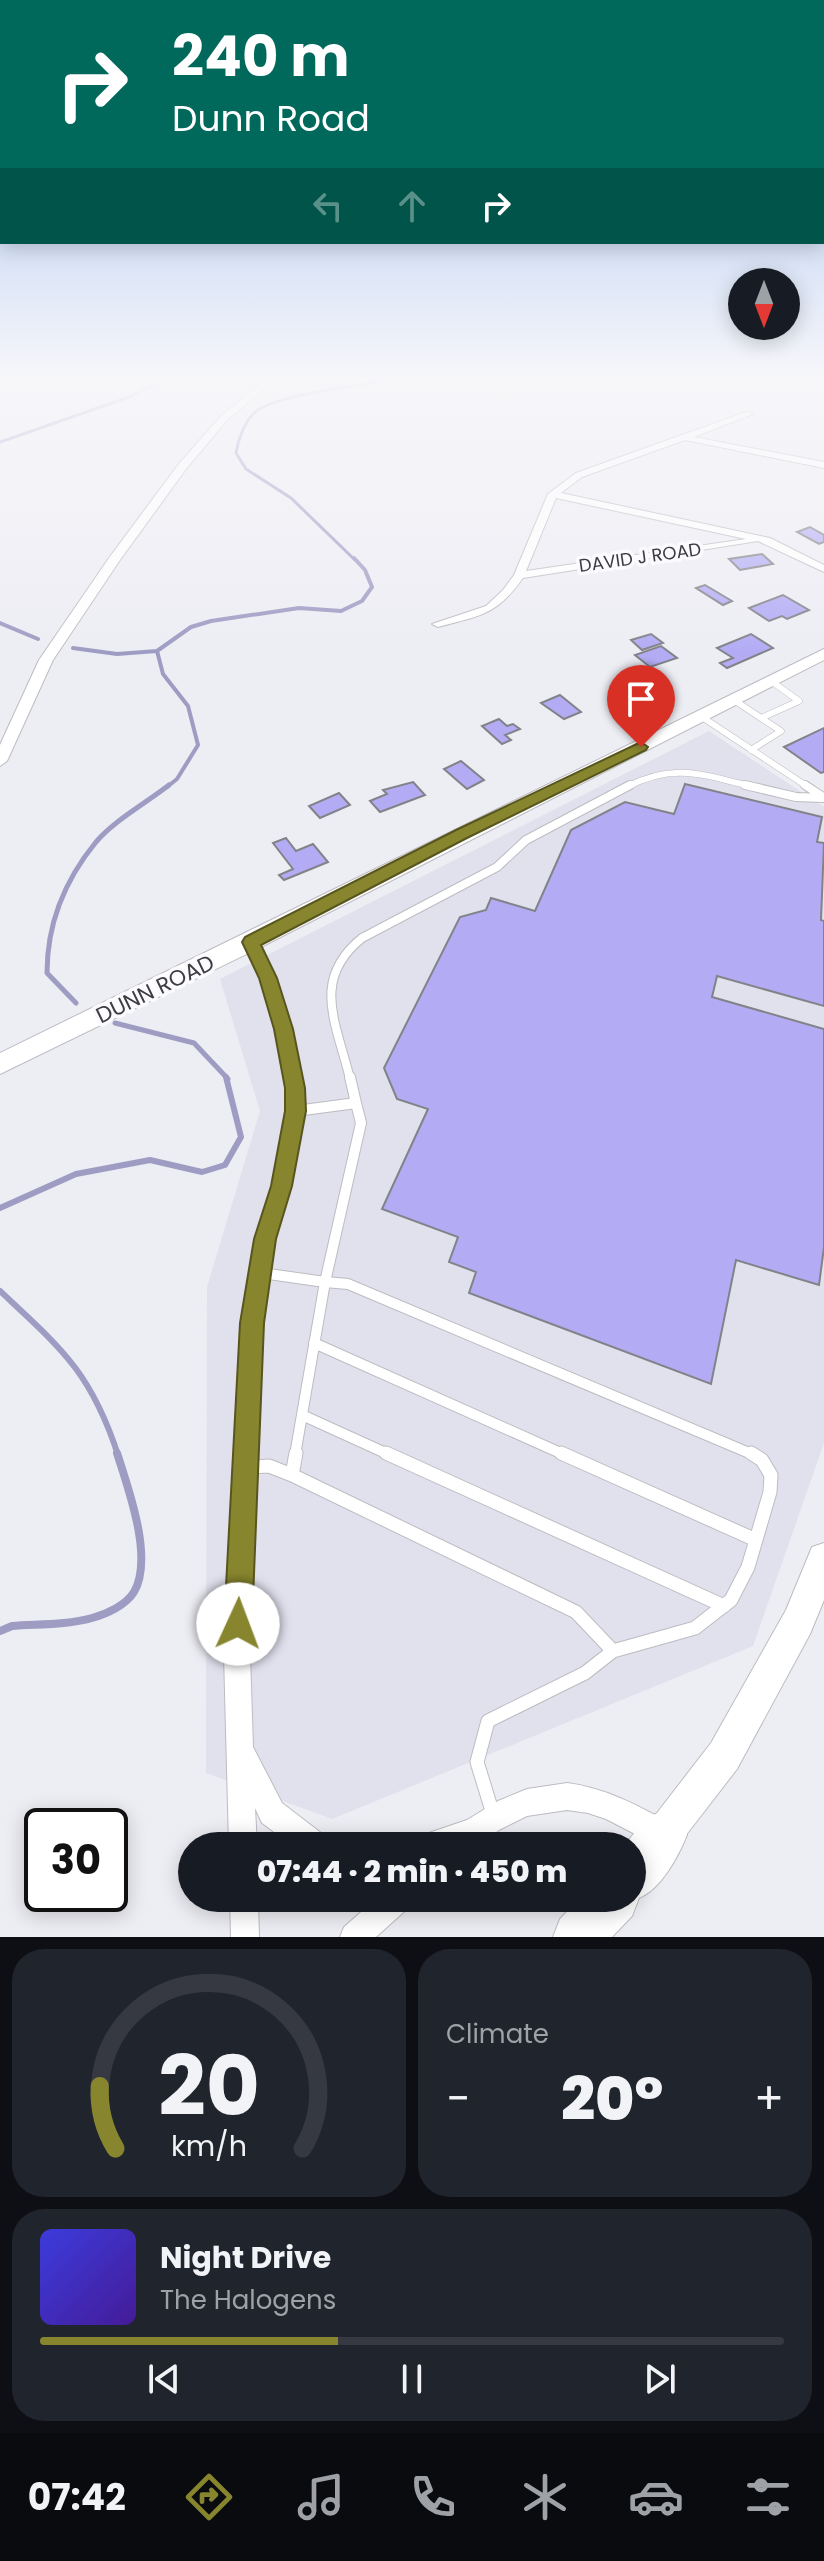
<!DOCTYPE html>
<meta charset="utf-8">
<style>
:root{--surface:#171b24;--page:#20242c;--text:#f1f3f6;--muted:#9ea1a6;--line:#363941;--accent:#87852e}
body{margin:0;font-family:Poppins,sans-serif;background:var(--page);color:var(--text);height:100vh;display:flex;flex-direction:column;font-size:30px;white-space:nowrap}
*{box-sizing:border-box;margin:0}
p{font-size:26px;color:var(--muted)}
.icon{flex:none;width:44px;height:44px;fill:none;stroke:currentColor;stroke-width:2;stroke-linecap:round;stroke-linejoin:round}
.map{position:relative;height:1937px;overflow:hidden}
.sheet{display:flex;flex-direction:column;gap:12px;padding:12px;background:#0d0f14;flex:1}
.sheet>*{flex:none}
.top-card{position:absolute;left:0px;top:0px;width:824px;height:244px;box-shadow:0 4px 20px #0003;background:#00695c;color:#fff;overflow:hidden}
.needle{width:52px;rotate:180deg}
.fabs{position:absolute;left:728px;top:268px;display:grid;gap:16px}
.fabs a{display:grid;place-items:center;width:72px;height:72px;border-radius:50%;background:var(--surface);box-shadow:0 4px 20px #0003;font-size:40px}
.speed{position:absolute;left:24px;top:1808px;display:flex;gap:16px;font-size:40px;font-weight:700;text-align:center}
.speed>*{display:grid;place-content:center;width:104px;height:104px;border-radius:50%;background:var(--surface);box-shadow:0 4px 20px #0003;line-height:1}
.speed .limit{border:4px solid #111;border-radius:12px;background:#fff;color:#111}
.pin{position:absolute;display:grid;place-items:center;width:68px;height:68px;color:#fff;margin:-82px -34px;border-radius:50% 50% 50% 0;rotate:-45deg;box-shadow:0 0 8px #0007}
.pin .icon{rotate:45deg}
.me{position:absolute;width:88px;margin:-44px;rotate:2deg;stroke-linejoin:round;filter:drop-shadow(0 0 6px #0008)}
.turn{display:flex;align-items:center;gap:28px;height:168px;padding:0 40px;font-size:36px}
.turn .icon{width:104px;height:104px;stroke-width:2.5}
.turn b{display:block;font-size:56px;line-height:68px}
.lanes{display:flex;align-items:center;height:76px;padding:0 40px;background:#0003;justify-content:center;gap:40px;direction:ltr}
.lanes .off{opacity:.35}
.big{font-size:60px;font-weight:800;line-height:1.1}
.sheet .widget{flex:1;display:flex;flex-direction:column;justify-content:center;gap:12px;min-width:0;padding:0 28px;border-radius:32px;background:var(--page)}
.sheet .dial{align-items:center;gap:0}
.dial svg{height:208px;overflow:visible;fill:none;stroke:var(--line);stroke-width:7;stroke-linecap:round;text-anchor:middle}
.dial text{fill:var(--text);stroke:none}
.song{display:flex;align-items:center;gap:24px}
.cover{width:96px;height:96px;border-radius:12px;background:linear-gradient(135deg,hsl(240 70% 55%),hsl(260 70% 35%))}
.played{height:8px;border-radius:4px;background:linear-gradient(90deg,var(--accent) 40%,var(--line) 40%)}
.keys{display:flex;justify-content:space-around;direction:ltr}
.heat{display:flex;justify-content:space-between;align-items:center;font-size:44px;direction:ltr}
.sheet .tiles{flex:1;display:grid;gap:12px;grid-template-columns:1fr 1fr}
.widget:last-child{grid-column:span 2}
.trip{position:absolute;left:178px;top:1832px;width:468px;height:80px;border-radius:40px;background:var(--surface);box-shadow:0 4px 20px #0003;font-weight:800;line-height:80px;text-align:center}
.tab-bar{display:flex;height:128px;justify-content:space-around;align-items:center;background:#090b0e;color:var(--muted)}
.tab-bar .icon{width:56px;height:56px}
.tab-bar .current{color:var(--accent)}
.tab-bar b{font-size:36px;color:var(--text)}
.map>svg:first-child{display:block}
</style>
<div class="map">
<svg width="824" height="1937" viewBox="0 0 824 1937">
<rect width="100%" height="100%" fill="#ededf4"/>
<path fill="#e1e1ee" d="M709 731 824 807V1443L753 1646 332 1819 206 1773 207 1287 260 1111 220 979Z"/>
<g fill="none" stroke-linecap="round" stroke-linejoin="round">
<path stroke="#9f9cc4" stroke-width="3" d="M0 442 129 397 158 382
M355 560 291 498 246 469 236 453C238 440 244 423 254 413 274 395 347 388 376 382"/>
<path stroke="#9f9cc4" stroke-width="4" d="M0 623 38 639
M73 648 117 654 157 651
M167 787 177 779 198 745 188 706 163 674 157 651 191 627 211 621 299 608 341 611 362 601 372 587 365 570 354 558"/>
<path stroke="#9f9cc4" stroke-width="5" d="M76 1003 47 973C47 923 64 881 96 842 115 820 146 803 169 785
M115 1023 194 1043 228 1079"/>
<path stroke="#9f9cc4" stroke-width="6" d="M0 1208 76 1174 150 1160 202 1172 225 1165 241 1137 226 1077
M0 1291C61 1348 91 1372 118 1455"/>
<path stroke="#9f9cc4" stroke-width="8" d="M0 1631 12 1626C39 1624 67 1625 92 1618 107 1614 126 1605 134 1592 154 1558 128 1488 117 1453"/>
</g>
<path fill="#b3acf5" stroke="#828288" stroke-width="2" d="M810 527 824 535V542L819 544 797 532Z
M762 554 773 564 740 570 729 559Z
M705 585 732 601 723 605 696 588Z
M783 595 809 610 787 619 782 616 769 621 749 608Z
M651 634 663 643 642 650 631 640Z
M751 634 773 648 727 668 720 663 733 658 717 648Z
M661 646 677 658 650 667 635 655Z
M647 675 670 689 660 695 637 681Z
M560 695 581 712 564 719 541 703Z
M499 719 507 726 513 724 520 729 505 735 511 740 502 744 482 726Z
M824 728V772L821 773 784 747Z
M461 761 484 780 467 789 444 769Z
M413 782 425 795 380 812 370 801 387 794 383 790Z
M685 784 822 817 817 842 824 843 821 920 824 921V1006L717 976 712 997 824 1029V1247L819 1285 736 1260 711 1384 469 1293 476 1272 449 1262 458 1237 382 1209 428 1109 397 1099 384 1068 460 917 486 910 491 898 535 911 571 830 625 802 674 814Z
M339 793 350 805 320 818 309 806Z
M286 838 296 851 313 844 328 862 284 880 279 875 293 869 273 843Z"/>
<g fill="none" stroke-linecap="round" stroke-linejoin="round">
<g stroke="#bcbcc2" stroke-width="7">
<path id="service-far3" d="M734 700 761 718 799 701 771 681
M702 717 808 787
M751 750 781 731 761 718
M627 787C674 762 704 775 753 787"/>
</g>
<g stroke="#bcbcc2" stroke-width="10">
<path id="service-far2" d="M745 785 796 797 824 798
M805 785 823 797
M350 1079C337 1024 310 980 362 938L497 867 526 840 630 785"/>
</g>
<g stroke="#bcbcc2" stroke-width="12">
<path id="service-far1" d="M350 1077 356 1103
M296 1111 356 1103 361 1123 325 1282 348 1284 754 1455
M262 1273 325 1282 295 1455
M314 1343 565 1455
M302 1415 390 1455"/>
</g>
<g stroke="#bcbcc2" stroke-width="15">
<path id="service" d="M386 1453 724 1606
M561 1453 756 1540
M247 1467 269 1466 292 1475 576 1612 613 1651
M292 1475 296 1453
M493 1814 477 1762 488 1721 585 1673 613 1651 695 1628 731 1600 748 1567 770 1492 771 1475 762 1460 751 1453"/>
</g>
<g stroke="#bcbcc2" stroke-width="2">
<path id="minor" d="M746 412 753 414 694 437 824 462V468L685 440 582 477 561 493 770 538 824 565V572L758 541 523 578C497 615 480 616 438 627L432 624 486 606 503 590 514 575 548 494 576 473ZM556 498 746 539 526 571Z
M251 936 257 938 276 978 292 1029 304 1088V1111L290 1186 275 1239 262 1323 250 1654 253 1747 282 1803 325 1836 329 1846H293L262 1823 255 1808 257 1846H229L224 1654 242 1323 255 1239 272 1186 286 1111V1088L276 1029 260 978 243 942Z
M567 1783C605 1788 635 1804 668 1822L672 1832 668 1842 658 1846 606 1819 588 1813 567 1810 527 1816 499 1830 477 1846H416L420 1836 467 1820 498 1801 527 1789Z
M230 1898H258L259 1937H231Z
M377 1898H412L408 1908 376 1937H340L344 1927Z"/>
</g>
<g stroke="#bcbcc2" stroke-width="2">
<path id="tertiary" d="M263 382H273L227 420 186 469 120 560 53 660 7 761 0 766V745L39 660 109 558 178 465 221 416Z"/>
</g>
<g stroke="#bcbcc2" stroke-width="2">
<path id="secondary" d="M824 649V660L259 948 0 1074V1053Z
M824 1543V1600L810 1634 737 1769 676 1848 663 1854 650 1848 644 1835 650 1822 711 1743 786 1610 812 1547Z"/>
</g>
<g stroke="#bcbcc2" stroke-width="2">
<path id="motorway" d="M663 1811 680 1818 687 1835C678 1857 661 1889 639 1898L632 1916 612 1937H553L560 1919 580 1898H632V1846H624L646 1818Z"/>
</g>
<use href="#service-far3" stroke="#fff" stroke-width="6"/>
<use href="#service-far2" stroke="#fff" stroke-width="8"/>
<use href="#service-far1" stroke="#fff" stroke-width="10"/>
<use href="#service" stroke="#fff" stroke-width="13"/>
<use href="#minor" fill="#fff" fill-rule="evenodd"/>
<use href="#tertiary" fill="#fff" fill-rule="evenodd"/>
<use href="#secondary" fill="#fff" fill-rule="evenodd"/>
<use href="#motorway" fill="#fff" fill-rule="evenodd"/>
</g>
<linearGradient id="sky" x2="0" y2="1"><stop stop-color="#9bbbf0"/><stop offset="0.58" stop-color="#f7f7fa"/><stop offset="1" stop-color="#f7f7fa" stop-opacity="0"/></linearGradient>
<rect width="824" height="653" fill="url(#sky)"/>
<path fill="#87852e" stroke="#58561e" stroke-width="2" d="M641 742 648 747 646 750 467 838 261 945 277 978 293 1029 305 1088 306 1111 292 1186 276 1239 264 1323 252 1624 248 1634 238 1638 228 1634 224 1624 240 1323 254 1239 271 1186 285 1111V1088L274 1029 259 978 242 942 245 937 456 830Z"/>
<g text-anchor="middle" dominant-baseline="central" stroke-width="7" stroke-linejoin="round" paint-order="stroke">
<g font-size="18" fill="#3d3c3f" stroke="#fbfbff">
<text transform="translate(640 557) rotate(-8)">DAVID J ROAD</text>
</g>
<g font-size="22" fill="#3d3c3f" stroke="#fbfbff">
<text transform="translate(155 989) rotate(-26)">DUNN ROAD</text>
</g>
</g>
</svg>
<div class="fabs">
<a><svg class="needle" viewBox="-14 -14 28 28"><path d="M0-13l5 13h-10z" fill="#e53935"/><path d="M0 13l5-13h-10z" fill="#9ea1a6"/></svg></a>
</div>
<div class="speed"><div class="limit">30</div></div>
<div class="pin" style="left:641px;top:747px;background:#d93025"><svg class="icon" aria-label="arrive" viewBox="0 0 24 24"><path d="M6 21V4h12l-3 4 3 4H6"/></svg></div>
<svg class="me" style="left:238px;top:1624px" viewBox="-20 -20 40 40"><circle r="19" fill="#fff"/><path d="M0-13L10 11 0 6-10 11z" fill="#87852e"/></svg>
<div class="trip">07:44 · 2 min · 450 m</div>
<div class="top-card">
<div class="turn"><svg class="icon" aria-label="right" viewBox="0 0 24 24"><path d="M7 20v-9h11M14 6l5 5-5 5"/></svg><div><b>240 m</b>Dunn Road</div></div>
<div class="lanes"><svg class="icon off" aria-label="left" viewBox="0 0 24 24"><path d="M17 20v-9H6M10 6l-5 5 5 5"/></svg><svg class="icon off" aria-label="ahead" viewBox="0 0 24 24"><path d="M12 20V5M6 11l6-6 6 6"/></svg><svg class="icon" aria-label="right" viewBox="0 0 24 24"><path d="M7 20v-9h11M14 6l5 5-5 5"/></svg></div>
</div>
</div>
<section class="sheet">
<div class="tiles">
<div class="widget dial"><svg viewBox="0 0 100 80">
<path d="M14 69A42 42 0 1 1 86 69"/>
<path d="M14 69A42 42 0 0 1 8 45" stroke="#87852e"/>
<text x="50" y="56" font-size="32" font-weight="700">20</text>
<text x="50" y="72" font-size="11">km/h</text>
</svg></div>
<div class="widget"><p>Climate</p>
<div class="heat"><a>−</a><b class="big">20°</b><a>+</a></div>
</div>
<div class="widget">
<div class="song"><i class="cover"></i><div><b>Night Drive</b><p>The Halogens</p></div></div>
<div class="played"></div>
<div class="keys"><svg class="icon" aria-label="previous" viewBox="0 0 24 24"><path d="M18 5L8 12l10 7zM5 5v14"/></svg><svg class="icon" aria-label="pause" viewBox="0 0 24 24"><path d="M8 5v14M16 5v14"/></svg><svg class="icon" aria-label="next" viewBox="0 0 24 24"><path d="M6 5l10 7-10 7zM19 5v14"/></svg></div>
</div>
</div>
</section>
<nav class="tab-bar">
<b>07:42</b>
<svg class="icon current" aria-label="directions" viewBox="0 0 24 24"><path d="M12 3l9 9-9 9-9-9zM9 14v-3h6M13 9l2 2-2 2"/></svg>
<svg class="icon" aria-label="music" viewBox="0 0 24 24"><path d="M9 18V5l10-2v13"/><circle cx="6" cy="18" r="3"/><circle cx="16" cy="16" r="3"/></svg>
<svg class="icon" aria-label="phone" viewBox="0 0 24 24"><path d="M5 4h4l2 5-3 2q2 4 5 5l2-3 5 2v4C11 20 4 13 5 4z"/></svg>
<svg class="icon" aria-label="climate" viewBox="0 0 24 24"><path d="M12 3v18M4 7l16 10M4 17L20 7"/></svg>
<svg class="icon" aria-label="car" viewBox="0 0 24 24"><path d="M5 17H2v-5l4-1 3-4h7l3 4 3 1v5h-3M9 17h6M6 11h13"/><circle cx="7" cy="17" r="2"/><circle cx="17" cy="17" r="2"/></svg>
<svg class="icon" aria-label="filters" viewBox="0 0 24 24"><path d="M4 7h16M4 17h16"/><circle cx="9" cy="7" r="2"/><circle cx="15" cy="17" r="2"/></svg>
</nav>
